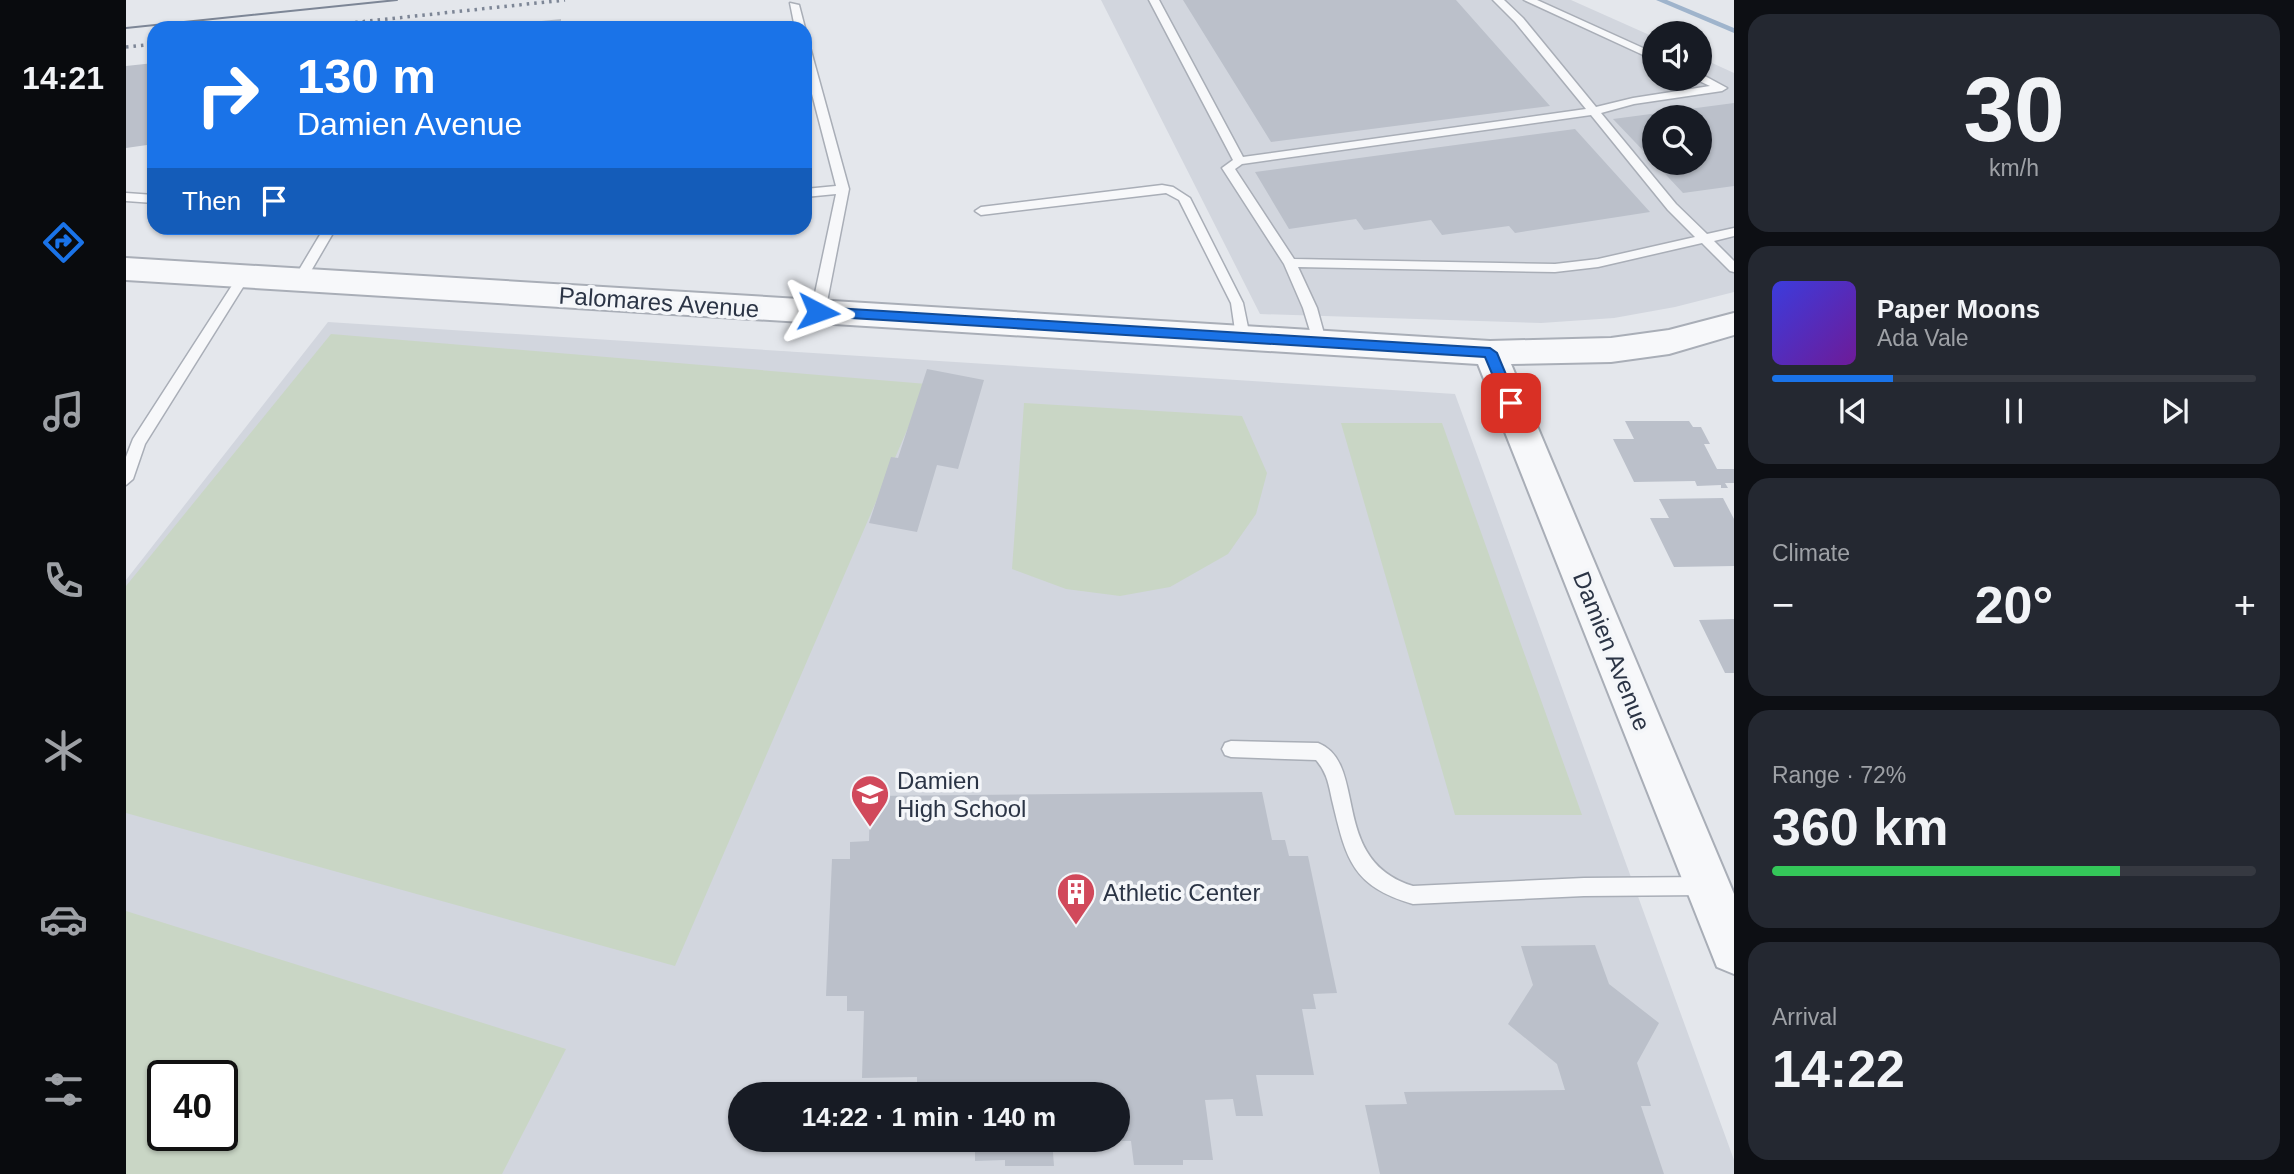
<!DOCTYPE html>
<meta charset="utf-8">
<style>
:root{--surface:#171b24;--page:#242831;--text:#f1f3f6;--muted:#9ea1a6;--line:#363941;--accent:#1a73e8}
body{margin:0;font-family:Helvetica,sans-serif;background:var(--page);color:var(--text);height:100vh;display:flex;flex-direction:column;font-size:26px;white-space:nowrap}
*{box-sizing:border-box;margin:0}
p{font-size:23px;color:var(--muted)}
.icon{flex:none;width:38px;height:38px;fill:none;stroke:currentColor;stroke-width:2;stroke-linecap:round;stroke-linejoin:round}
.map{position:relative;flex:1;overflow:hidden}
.side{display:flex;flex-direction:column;gap:14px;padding:14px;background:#0d0f14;width:560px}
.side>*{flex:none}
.hud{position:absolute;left:21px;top:21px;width:665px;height:214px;border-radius:21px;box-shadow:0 2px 5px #0004;background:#1a73e8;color:#fff;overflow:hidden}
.controls{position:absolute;left:1516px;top:21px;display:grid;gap:14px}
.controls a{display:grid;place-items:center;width:70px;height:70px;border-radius:50%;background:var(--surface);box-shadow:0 2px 5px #0004;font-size:35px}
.speed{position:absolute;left:21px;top:1060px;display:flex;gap:14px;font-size:35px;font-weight:700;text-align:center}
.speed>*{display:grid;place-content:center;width:91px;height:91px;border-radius:50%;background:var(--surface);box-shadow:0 2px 5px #0004;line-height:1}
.speed .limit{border:4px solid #111;border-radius:10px;background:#fff;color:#111}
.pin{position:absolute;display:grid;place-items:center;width:60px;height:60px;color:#fff;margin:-30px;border-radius:14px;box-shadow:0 4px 10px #0006}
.me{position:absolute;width:77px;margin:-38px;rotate:94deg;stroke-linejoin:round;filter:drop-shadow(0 0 5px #0008)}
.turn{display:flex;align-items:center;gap:24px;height:147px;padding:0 35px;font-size:32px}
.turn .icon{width:91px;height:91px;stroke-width:2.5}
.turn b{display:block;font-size:49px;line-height:60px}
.then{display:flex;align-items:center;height:66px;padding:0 35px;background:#0003;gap:14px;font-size:26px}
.big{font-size:52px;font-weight:700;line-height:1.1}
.side .card{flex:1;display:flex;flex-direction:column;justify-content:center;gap:10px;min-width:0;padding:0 24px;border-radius:21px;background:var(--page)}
.side .dial{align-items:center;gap:0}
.dial b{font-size:91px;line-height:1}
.song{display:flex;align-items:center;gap:21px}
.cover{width:84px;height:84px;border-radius:10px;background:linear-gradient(135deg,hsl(240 70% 55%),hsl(280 70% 35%))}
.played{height:7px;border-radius:4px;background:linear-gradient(90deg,var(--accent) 25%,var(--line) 25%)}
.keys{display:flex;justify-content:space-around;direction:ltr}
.heat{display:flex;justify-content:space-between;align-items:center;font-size:38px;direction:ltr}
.charge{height:10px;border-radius:5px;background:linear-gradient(90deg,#34c759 72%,var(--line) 0)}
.trip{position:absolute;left:602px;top:1082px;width:402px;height:70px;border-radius:35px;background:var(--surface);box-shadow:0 2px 5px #0004;font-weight:700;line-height:70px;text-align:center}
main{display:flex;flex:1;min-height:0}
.tab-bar{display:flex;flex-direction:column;width:126px;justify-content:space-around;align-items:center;background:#090b0e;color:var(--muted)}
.tab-bar .icon{width:49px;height:49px}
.tab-bar .selected{color:var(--accent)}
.tab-bar b{font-size:32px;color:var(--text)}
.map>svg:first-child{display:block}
</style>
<main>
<nav class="tab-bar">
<b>14:21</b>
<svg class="icon selected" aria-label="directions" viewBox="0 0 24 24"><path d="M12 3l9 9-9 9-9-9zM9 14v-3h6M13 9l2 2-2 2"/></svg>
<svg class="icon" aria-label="music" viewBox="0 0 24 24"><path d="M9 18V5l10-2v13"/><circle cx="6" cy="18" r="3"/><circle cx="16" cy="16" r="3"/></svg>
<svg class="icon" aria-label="phone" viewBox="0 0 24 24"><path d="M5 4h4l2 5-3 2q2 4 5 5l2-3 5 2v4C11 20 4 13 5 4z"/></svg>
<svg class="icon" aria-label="climate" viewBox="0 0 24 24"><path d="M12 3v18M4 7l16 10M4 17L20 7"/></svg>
<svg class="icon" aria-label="car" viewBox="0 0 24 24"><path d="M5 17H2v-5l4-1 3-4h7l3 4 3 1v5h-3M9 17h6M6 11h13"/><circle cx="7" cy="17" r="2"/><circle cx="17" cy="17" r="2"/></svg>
<svg class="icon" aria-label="filters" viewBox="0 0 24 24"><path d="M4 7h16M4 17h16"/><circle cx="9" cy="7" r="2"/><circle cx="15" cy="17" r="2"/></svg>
</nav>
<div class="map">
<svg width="1608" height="1174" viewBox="0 0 1608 1174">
<rect width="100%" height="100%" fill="#e4e7ec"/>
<path fill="#d2d6de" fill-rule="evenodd" d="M975 0H1445L1528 37V79H1573V57L1608 73V292L1549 307 1488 318 1415 323 1134 314ZM1528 117H1573V163H1528Z
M202 322 1329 394 1608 1160V1174H0V580ZM37 1076H96V1136H37ZM614 1094H992V1139H614Z"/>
<path fill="#c9d6c5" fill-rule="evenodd" d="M205 334 801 384 549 966 0 813V586Z
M898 403 1116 416 1141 473 1130 514 1102 554 1044 587 994 596 940 589 886 569Z
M1316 423 1456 815H1329L1215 423Z
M0 911 440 1049 376 1174H0ZM96 1076V1136H37V1076Z"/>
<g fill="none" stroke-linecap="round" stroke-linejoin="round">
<path fill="#9fb4cc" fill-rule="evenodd" d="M1530 0H1541L1608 28V33Z"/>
</g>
<path fill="#bbc0ca" d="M1057 0H1330L1424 106 1145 142Z
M435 19V28H377V25Z
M28 63V144L0 148V66Z
M1608 103V186L1557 193 1529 163H1573V117H1528V162L1487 119Z
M1449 129 1524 212 1389 233 1383 226 1316 235 1305 220 1238 230 1230 219 1163 229 1129 172Z
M801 369 858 380 832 469 811 465 791 532 743 523 765 457 772 458Z
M1499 421H1563L1567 427H1575L1584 444H1578L1591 469H1608V483H1599L1602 488H1595V485L1571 486 1569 481 1508 482 1487 439H1508Z
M1597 498 1608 519V566L1548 567 1524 518H1543L1533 499Z
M1608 619V673H1599L1573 620Z
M1136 792 1146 840H1159L1163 856H1182L1211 993 1187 994 1190 1009H1176L1188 1075H1130L1137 1116H1110L1107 1099 1079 1100 1087 1160H1057V1165H1008L1005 1141H992V1094H791V1077L736 1078 738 1011H721V996H700L706 859H724V842L743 841 744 796Z
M1469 945 1483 984 1533 1023 1511 1063 1525 1106H1515L1538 1174H1254L1239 1105 1281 1104 1278 1092 1439 1090 1431 1064 1382 1024 1407 985 1395 946Z
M849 1139H926L928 1166H879V1160L849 1161Z"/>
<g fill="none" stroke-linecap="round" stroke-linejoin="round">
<g stroke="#a9aeb7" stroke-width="3">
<path id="service" d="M1023 0H1033L1117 157 1460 109 1389 22 1367 0H1378L1397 18 1470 107 1507 98 1584 86 1569 79H1573V74L1577 75 1601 88 1596 91 1508 104 1475 113 1550 204 1581 234 1608 228V236L1588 241 1608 261V272L1604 271 1576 243 1472 267 1429 272 1172 267 1191 308 1200 341 1193 346 1188 344 1177 308 1158 264 1096 168 1107 160ZM1465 115 1542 210 1569 237 1472 259 1429 264 1168 259 1109 169 1116 164Z
M1398 0H1411L1528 53V60Z
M664 3 673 5 679 28H669Z
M679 44 684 47 723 189 699 312 692 317 685 312 710 194 679 197V189L710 186 679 67Z
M1036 185 1047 187 1064 198 1117 303 1124 337 1122 340H1112L1110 337 1105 303 1053 200 1040 193 855 215 849 211 855 207Z
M0 193 28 195V203L0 201Z
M198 228H210L178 283H168L167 280Z
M118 272 124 276 19 444 7 479 0 485V457L7 439 114 273Z
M1105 741 1192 743C1243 763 1202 860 1287 886L1458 878 1579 877 1586 879 1588 886 1586 893 1579 895 1458 896 1287 904C1225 886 1220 858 1206 800 1203 786 1201 772 1190 760L1105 757 1099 755 1096 749 1099 743Z"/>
</g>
<g stroke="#a9aeb7" stroke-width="4">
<path id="tertiary" d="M0 258 1364 341 1485 338 1543 330 1608 313V335L1543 354 1485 362 1385 364 1608 894V974L1591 967 1352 364 0 280Z"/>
</g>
<use href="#service" fill="#f7f8fa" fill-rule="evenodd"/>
<use href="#tertiary" fill="#f7f8fa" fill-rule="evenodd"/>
<path stroke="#7d8696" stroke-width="2" d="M0 28 271 0"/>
<path stroke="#7d8696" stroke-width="3.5" stroke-dasharray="2.5 5" stroke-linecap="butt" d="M177 28 439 0
M0 47 28 44"/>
</g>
<path fill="#1a73e8" stroke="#114b97" stroke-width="2" d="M692 307 1364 348 1371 353 1392 403 1385 409 1380 407 1359 357 692 316 685 312Z"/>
<defs>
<g id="school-pin" transform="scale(2.0125)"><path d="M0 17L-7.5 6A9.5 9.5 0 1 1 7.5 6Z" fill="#d1495b" stroke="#f4f6f9"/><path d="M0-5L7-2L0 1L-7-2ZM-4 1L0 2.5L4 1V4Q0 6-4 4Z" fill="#fff"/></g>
<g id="building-pin" transform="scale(2.0125)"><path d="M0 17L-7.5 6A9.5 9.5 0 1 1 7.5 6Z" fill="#d1495b" stroke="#f4f6f9"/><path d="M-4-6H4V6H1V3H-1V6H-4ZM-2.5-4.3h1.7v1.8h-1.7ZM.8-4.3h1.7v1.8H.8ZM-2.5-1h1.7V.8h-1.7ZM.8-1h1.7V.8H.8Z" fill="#fff"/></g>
</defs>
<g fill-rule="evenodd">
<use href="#school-pin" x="744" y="794"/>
<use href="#building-pin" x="950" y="892"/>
</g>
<g text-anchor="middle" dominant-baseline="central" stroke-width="7" stroke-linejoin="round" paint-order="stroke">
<g font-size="24" fill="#2b3445" stroke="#f4f6f9">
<text transform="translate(533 302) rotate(4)">Palomares Avenue</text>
<text transform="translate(1486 651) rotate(68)">Damien Avenue</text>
</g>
<g font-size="24" fill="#2b3445" stroke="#f4f6f9" text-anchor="start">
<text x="771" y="780">Damien<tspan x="771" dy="28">High School</tspan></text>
<text x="977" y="892">Athletic Center</text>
</g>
</g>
</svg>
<div class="controls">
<a><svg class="icon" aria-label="sound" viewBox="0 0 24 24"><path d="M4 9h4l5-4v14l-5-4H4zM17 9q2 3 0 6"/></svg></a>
<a><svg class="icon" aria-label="search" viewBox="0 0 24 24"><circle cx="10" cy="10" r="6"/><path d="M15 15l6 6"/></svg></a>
</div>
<div class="speed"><div class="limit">40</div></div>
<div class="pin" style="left:1385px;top:403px;background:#d93025"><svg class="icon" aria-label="arrive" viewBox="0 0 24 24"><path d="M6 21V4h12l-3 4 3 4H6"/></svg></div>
<svg class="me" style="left:692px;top:312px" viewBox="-20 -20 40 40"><path d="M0-17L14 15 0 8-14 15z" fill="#1a73e8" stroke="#fff" stroke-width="4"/></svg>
<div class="trip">14:22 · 1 min · 140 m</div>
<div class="hud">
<div class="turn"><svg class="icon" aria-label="right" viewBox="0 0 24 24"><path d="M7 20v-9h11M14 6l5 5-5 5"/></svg><div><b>130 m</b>Damien Avenue</div></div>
<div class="then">Then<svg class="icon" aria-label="arrive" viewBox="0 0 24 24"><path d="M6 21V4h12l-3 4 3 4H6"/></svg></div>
</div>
</div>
<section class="side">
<div class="card dial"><b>30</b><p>km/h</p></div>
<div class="card">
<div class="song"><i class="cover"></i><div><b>Paper Moons</b><p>Ada Vale</p></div></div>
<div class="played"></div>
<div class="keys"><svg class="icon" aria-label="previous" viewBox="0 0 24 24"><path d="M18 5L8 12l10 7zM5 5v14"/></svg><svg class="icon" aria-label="pause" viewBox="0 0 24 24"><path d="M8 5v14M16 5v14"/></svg><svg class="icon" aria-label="next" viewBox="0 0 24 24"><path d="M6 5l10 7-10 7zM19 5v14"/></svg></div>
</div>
<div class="card"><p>Climate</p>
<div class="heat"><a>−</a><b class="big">20°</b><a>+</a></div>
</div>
<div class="card"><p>Range · 72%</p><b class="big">360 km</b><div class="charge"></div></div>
<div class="card"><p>Arrival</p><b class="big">14:22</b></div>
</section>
</main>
